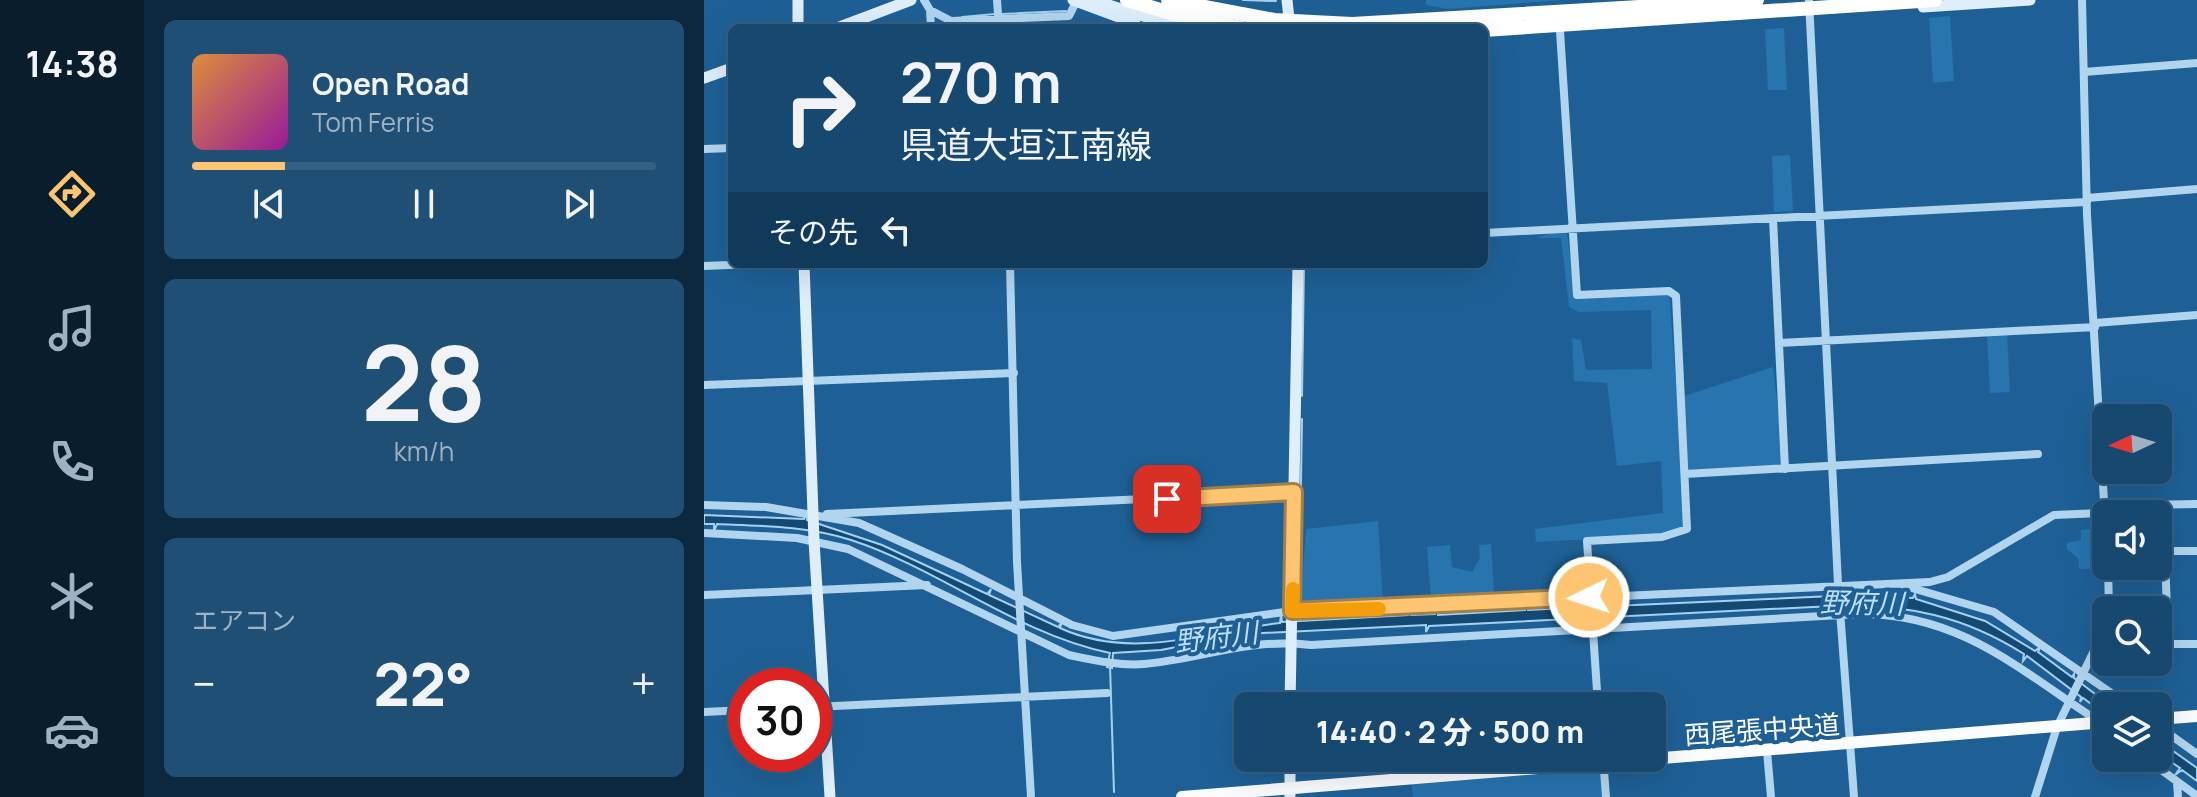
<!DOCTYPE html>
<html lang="ja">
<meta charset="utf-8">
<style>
:root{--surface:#164870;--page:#1f4f75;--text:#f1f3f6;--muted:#9eb2c3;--line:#356083;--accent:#fdc571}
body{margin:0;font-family:Manrope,"Noto Sans JP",sans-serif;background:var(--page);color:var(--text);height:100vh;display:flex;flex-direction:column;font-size:30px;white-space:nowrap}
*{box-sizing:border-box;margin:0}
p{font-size:26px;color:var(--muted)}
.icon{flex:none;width:44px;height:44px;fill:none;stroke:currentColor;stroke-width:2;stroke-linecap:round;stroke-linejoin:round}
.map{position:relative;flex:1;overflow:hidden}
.panel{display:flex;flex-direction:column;gap:20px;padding:20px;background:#0c283e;width:560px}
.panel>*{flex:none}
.banner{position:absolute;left:24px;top:24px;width:760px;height:244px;border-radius:12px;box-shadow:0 8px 32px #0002,0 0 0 2px var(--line);background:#164870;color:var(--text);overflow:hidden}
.needle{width:52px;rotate:266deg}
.tools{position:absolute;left:1388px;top:404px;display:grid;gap:16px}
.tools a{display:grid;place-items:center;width:80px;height:80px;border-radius:12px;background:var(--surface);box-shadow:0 8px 32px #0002,0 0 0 2px var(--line);font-size:40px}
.speed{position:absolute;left:24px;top:668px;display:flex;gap:16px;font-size:40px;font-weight:700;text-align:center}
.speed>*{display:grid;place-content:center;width:104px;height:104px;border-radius:50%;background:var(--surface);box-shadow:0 8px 32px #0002,0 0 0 2px var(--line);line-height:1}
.speed .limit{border:12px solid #d22;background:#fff;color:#111}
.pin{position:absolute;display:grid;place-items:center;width:68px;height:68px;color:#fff;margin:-34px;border-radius:16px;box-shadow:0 4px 12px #0006}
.me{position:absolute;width:88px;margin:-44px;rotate:266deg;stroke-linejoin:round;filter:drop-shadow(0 0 6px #0008)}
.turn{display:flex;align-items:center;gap:28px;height:168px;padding:0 40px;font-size:36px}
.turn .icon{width:104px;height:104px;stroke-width:2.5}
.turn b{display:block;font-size:56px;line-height:68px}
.then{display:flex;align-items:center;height:76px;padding:0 40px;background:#0003;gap:16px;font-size:30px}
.big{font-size:60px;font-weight:800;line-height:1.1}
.panel .widget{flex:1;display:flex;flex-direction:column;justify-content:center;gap:12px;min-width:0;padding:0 28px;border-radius:12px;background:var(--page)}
.panel .dial{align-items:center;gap:0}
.dial b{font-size:104px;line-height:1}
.song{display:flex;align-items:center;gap:24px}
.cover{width:96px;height:96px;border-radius:12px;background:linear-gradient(135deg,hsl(30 70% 55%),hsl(300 70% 35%))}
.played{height:8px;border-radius:4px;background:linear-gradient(90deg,var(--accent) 20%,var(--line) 20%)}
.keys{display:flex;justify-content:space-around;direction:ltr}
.heat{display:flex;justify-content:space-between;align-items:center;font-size:44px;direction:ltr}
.trip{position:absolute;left:530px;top:692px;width:432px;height:80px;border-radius:12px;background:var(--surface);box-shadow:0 8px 32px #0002,0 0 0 2px var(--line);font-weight:800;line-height:80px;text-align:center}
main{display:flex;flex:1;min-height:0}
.dock{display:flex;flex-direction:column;width:144px;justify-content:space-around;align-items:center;background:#091d2d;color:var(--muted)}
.dock .icon{width:56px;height:56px}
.dock .on{color:var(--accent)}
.dock b{font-size:36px;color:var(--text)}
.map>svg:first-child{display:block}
</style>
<main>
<nav class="dock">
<b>14:38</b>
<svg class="icon on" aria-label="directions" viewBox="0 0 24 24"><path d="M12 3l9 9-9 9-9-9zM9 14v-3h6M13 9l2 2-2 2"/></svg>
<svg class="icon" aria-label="music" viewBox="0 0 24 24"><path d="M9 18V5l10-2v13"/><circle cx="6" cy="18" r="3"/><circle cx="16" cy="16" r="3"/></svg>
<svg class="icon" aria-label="phone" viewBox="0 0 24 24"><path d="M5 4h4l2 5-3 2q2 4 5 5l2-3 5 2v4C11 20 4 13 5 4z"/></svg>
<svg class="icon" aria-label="climate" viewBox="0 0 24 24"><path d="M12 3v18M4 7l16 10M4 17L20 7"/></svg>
<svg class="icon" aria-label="car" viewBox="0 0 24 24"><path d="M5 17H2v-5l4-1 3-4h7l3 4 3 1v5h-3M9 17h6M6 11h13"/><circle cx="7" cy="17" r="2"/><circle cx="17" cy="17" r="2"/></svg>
</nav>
<section class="panel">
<div class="widget">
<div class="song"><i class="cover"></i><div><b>Open Road</b><p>Tom Ferris</p></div></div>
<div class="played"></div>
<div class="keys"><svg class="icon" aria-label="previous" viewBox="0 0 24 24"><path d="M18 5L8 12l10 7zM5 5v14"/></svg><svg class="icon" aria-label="pause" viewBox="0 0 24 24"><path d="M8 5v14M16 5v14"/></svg><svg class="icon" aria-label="next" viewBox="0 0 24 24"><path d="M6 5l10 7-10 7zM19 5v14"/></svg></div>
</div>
<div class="widget dial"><b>28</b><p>km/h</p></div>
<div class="widget"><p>エアコン</p>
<div class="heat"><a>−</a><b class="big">22°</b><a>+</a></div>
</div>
</section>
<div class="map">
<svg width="1493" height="797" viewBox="0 0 1493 797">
<rect width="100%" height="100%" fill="#1e6096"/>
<path fill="#2774af" d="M722 0H858L744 9 722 5Z
M1246 16 1250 81 1229 83 1225 18Z
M1080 28 1083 90H1064L1061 29Z
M1086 155 1089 211 1070 212 1068 156Z
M862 229 873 295 965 291 983 526 973 535 832 542 831 529 959 513 957 461 913 466 903 383 870 381 868 338 877 340 882 370 948 369 947 310 875 312 865 307 857 238H831Z
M1303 332 1306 392 1286 393 1283 335Z
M1069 367 1081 469 984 474 977 397Z
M674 521 679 603 596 610 602 529Z
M1387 529 1389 534 1397 533 1398 568 1375 569 1374 558 1363 549V543L1377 540V530Z
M787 544 790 594 727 599 723 547 746 545 748 567 768 572 776 558 775 545Z
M896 771 898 797H709L707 782Z"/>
<path fill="#144974" stroke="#a5d1f0" stroke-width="2" d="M102 513 103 520 178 545 283 594 287 589 285 595 354 627 358 622 356 628C428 661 501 632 576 623L577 615 578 622 704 615 706 610 707 615 731 614 734 609V615L821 610 823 604 824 610 883 607V600L886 607 1129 596 1131 589 1132 595 1209 598 1211 594 1212 599 1281 621 1331 651 1337 646 1334 652 1368 677 1370 674V678L1407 706H1402V715L1379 698 1376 702 1377 697 1323 656 1319 661 1320 654C1260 616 1203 604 1132 606L1130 612 1129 606 725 626 722 632V625L540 634 457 650 409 653 408 668 403 667 406 653C313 634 236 569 147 540 103 526 59 526 13 524L10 531V524H0V515L100 519Z
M1460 736 1458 743 1493 768V781L1478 770 1471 775 1476 768 1454 753V740Z"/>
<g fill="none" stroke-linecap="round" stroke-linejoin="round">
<path stroke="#a5d1f0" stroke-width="2" d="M539 0 572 1
M298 14 362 11
M258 17 291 14
M598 396 600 264
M595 599 598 419
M406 665 410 792"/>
<path stroke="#b2d5ef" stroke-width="8" d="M220 0 226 10 227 28
M293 0 295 28
M1105 0 1134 584 1150 797
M1378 0 1383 215 1402 535
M226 10 247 21 365 16 373 0
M856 31 873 295 965 291 972 296 983 529 958 537 883 541 894 706
M1380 72 1493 63
M0 149 28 148
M1383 198 1493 189
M1069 219 1081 469
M780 233 1383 202
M306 264 313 562 327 797
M0 266 50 264
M1391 323 1493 315
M1075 343 1391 327
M0 385 310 373
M981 474 1334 454
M0 505 62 507 155 523 258 569 368 625 409 636 588 611 1226 582 1244 577 1350 515 1397 513 1440 505 1493 504
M123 514 590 492
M0 533 93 538 144 549 365 655C389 660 415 666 440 664 502 658 541 638 607 645L1155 614C1256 613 1317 671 1397 723
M1493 551H1467L1461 556 1464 639 1468 644H1493
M1404 566 1405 610
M1201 586 1290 612 1426 706
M0 595 223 585
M110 707 403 693
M0 712 42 710
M1454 726 1493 754
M1063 751 1067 797
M899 758 902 797
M1441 758 1493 796
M1473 782 1474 797
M1331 797 1353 727 1402 626"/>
<path stroke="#dfeefb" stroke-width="11" d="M94 0V28
M369 0 431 23
M389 0 477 28
M583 0 586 28
M1219 7 1326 0
M133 28 207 0
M0 78 28 68
M100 264 110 541 126 797
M586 706 594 264
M586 797V758"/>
<path stroke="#fafcff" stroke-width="12" d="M1454 719 1493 716
M478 797 1402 722"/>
<path stroke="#fff" stroke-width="14" d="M423 0 470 14 538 28"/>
<path stroke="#fff" stroke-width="14" d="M464 0 570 20 648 24 1053 0
M780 30 1231 0"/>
</g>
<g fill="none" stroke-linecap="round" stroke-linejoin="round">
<g stroke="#a48049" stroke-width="20">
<path id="route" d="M463 499 590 492 588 611 885 597"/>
</g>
<use href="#route" stroke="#fdc571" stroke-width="14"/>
<path stroke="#f59e0b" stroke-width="14" d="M589 589 588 611 675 609"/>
</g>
<g text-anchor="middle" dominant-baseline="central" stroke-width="8" stroke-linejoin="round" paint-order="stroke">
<g font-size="26" fill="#fff" stroke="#1e6096">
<text transform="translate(1058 729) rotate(-4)">西尾張中央道</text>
</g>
<g font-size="28" font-style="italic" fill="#bedef6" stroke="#1e6096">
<text transform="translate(1158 602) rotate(1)">野府川</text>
<text transform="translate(512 636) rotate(-7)">野府川</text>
</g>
</g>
</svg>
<div class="tools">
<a><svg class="needle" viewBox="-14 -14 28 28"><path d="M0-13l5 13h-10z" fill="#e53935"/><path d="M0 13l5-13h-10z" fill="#9eb2c3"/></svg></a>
<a><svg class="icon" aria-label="sound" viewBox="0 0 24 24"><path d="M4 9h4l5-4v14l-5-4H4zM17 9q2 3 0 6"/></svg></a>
<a><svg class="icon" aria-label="search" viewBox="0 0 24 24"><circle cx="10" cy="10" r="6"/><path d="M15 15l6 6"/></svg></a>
<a><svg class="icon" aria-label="layers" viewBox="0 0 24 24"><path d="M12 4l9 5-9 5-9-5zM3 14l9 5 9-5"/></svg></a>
</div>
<div class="speed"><div class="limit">30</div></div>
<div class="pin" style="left:463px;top:499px;background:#d93025"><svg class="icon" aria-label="arrive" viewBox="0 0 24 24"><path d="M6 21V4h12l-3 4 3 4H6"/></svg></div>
<svg class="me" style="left:885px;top:597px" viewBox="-20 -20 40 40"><circle r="17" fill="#fdc571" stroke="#fff" stroke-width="3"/><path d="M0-11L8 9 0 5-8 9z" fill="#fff"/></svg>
<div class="trip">14:40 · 2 分 · 500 m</div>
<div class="banner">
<div class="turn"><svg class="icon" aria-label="right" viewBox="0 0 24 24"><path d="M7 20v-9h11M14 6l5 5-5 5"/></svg><div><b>270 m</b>県道大垣江南線</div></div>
<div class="then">その先<svg class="icon" aria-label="left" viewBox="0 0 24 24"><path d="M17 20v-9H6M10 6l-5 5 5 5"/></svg></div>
</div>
</div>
</main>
